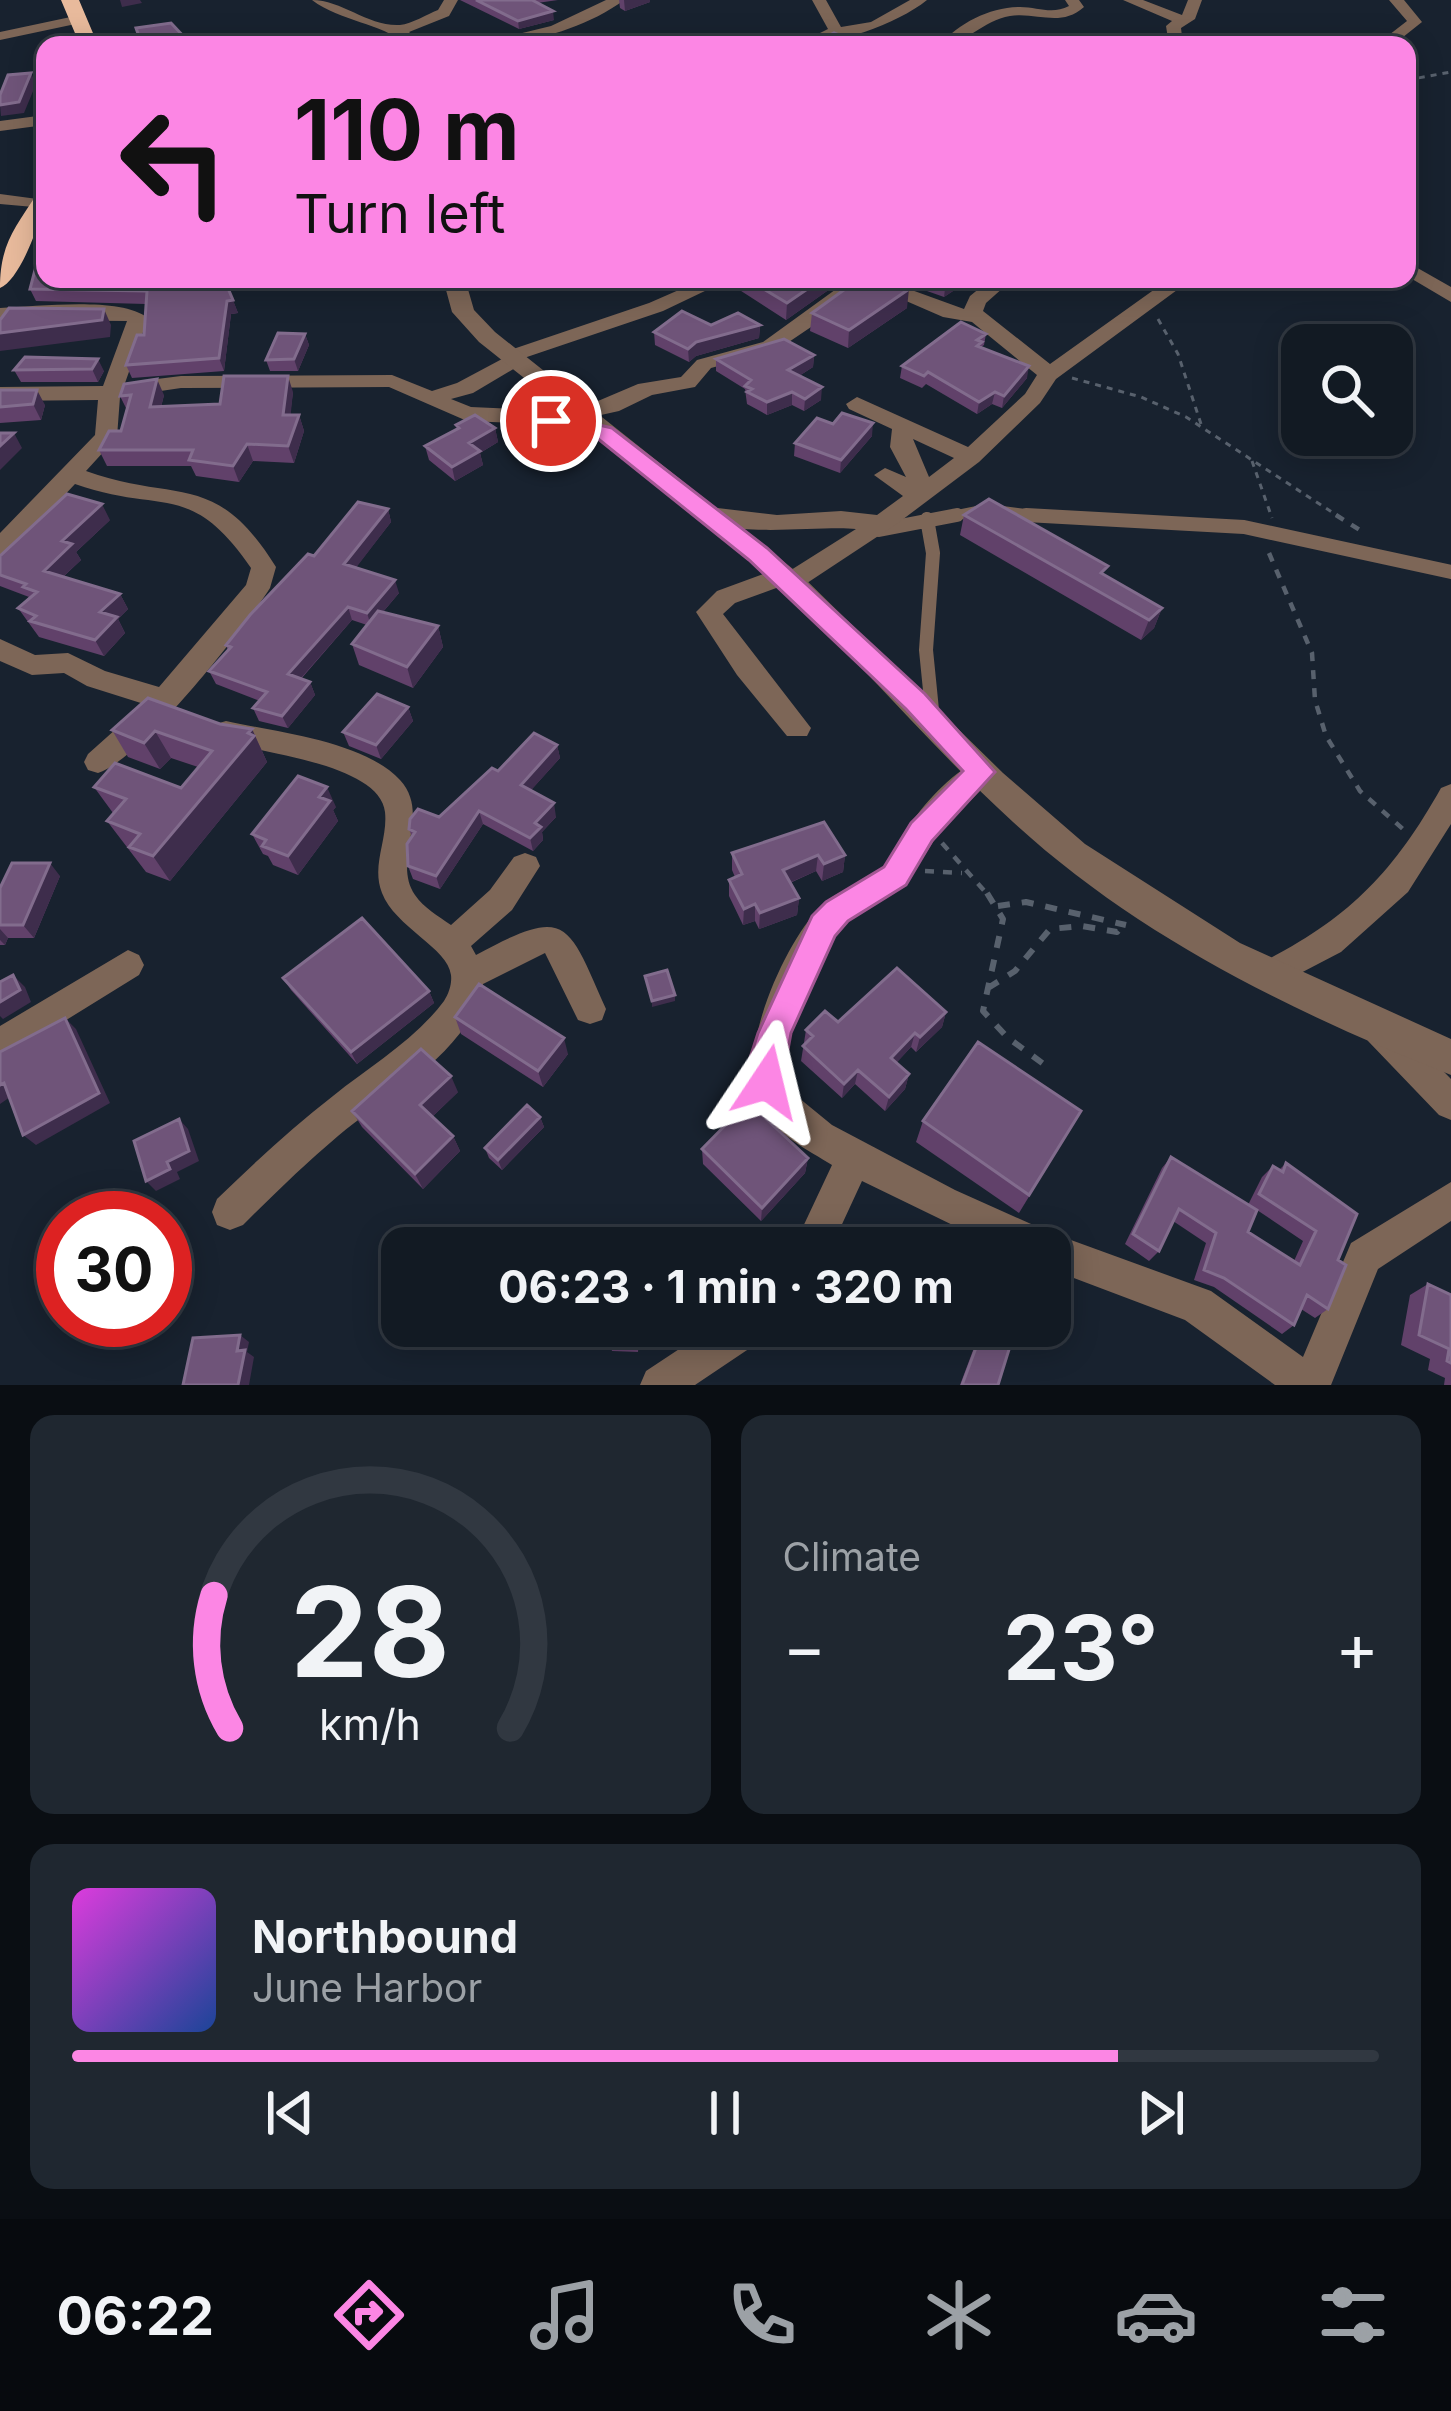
<!DOCTYPE html>
<meta charset="utf-8">
<style>
:root{--surface:#121a23;--page:#1f2730;--text:#f1f3f6;--muted:#9ca1a6;--line:#313841;--accent:#fc86e4}
body{margin:0;font-family:Inter,sans-serif;background:var(--page);color:var(--text);height:100vh;display:flex;flex-direction:column;font-size:45px;white-space:nowrap}
*{box-sizing:border-box;margin:0}
p{font-size:39px;color:var(--muted)}
.icon{flex:none;width:66px;height:66px;fill:none;stroke:currentColor;stroke-width:2;stroke-linecap:round;stroke-linejoin:round}
.map{position:relative;height:1385px;overflow:hidden}
.side{display:flex;flex-direction:column;gap:30px;padding:30px;background:#0a0e13;flex:1}
.side>*{flex:none}
.guide{position:absolute;left:36px;top:36px;width:1380px;height:252px;border-radius:24px;box-shadow:0 6px 30px #0003,0 0 0 3px var(--line);background:#fc86e4;color:#111;overflow:hidden}
.buttons{position:absolute;left:1281px;top:324px;display:grid;gap:24px}
.buttons a{display:grid;place-items:center;width:132px;height:132px;border-radius:24px;background:var(--surface);box-shadow:0 6px 30px #0003,0 0 0 3px var(--line);font-size:60px}
.speed{position:absolute;left:36px;top:1191px;display:flex;gap:24px;font-size:60px;font-weight:700;text-align:center}
.speed>*{display:grid;place-content:center;width:156px;height:156px;border-radius:50%;background:var(--surface);box-shadow:0 6px 30px #0003,0 0 0 3px var(--line);line-height:1}
.speed .limit{border:18px solid #d22;background:#fff;color:#111}
.pin{position:absolute;display:grid;place-items:center;width:102px;height:102px;color:#fff;margin:-51px;border:6px solid #fff;border-radius:50%;box-shadow:0 3px 12px #0007}
.me{position:absolute;width:132px;margin:-66px;rotate:10deg;stroke-linejoin:round;filter:drop-shadow(0 0 9px #0008)}
.turn{display:flex;align-items:center;gap:42px;height:252px;padding:0 60px;font-size:54px}
.turn .icon{width:156px;height:156px;stroke-width:2.5}
.turn b{display:block;font-size:84px;line-height:102px}
.big{font-size:90px;font-weight:700;line-height:1.1}
.side .widget{flex:1;display:flex;flex-direction:column;justify-content:center;gap:18px;min-width:0;padding:0 42px;border-radius:24px;background:var(--page)}
.side .dial{align-items:center;gap:0}
.dial svg{height:312px;overflow:visible;fill:none;stroke:var(--line);stroke-width:7;stroke-linecap:round;text-anchor:middle}
.dial text{fill:var(--text);stroke:none}
.song{display:flex;align-items:center;gap:36px}
.cover{width:144px;height:144px;border-radius:18px;background:linear-gradient(135deg,hsl(300 70% 55%),hsl(220 70% 35%))}
.played{height:12px;border-radius:6px;background:linear-gradient(90deg,var(--accent) 80%,var(--line) 80%)}
.keys{display:flex;justify-content:space-around;direction:ltr}
.heat{display:flex;justify-content:space-between;align-items:center;font-size:66px;direction:ltr}
.side .tiles{flex:1;display:grid;gap:30px;grid-template-columns:1fr 1fr}
.widget:last-child{grid-column:span 2}
.trip{position:absolute;left:381px;top:1227px;width:690px;height:120px;border-radius:24px;background:var(--surface);box-shadow:0 6px 30px #0003,0 0 0 3px var(--line);font-weight:700;line-height:120px;text-align:center}
.dock{display:flex;height:192px;justify-content:space-around;align-items:center;background:#070a0e;color:var(--muted)}
.dock .icon{width:84px;height:84px}
.dock .selected{color:var(--accent)}
.dock b{font-size:54px;color:var(--text)}
.map>svg:first-child{display:block}
</style>
<div class="map">
<svg width="1451" height="1385" viewBox="0 0 1451 1385">
<rect width="100%" height="100%" fill="#18222f"/>
<g fill="none" stroke-linecap="round" stroke-linejoin="round">
<path stroke="#58616d" stroke-width="3" stroke-dasharray="6 6" stroke-linecap="butt" d="M1407 80 1451 72
M1158 319 1178 354 1201 424
M1072 378 1141 397 1186 417 1341 518
M1252 461 1272 518"/>
<path stroke="#58616d" stroke-width="4.5" stroke-dasharray="9 9" stroke-linecap="butt" d="M1336 515 1366 534
M1269 553 1312 653 1315 700 1326 736 1360 791 1404 830
M942 843 989 896
M925 871 962 873"/>
<path stroke="#58616d" stroke-width="6" stroke-dasharray="12 12" stroke-linecap="butt" d="M987 893 1003 919 983 1011 1007 1037 1049 1068
M998 906 1026 902 1126 925
M988 988 1015 971 1050 929 1082 926 1117 932 1124 924"/>
<path stroke="#7d6657" stroke-width="10" d="M942 518 987 509 1057 518"/>
<path stroke="#7d6657" stroke-width="14" d="M1026 515 1244 527 1451 572
M927 519 933 553 926 650 933 720
M879 530 957 515"/>
<path fill="#7d6657" fill-rule="evenodd" d="M312 0C342 0 369 27 400 25 412 24 427 14 438 10L444 0H458L449 16 409 32 423 45H407C380 22 341 22 312 0Z
M606 0H624C582 31 524 45 473 45L551 26Z
M812 0H826L841 27 871 22 910 0H927C896 25 835 45 796 45L828 29Z
M1065 0H1079L1084 7C1060 28 1038 12 1010 16 983 20 966 45 940 45 959 23 990 7 1020 7 1038 7 1052 15 1069 6Z
M1123 0H1143L1182 15 1188 0H1202L1195 19 1181 28 1183 45H1169L1166 26 1172 21Z
M1389 0H1404L1422 22 1393 45H1376L1407 21Z
M80 15 85 16V22L0 40V32Z
M45 115V125L0 131V121Z
M0 194 45 200V208L0 204Z
M1407 262 1451 287V302L1407 276Z
M704 279H730L663 311 524 358 522 364 473 393 451 399 471 407 514 409 612 428 615 433 604 440 514 423 467 421 389 387 181 388 120 397 117 437 86 471C178 504 215 469 276 567L270 588C243 630 142 759 98 773L88 770 84 762 88 754 144 704 87 686 64 673 32 675 0 661V639L35 655 68 653 105 671 159 687 246 585 251 568C190 479 162 515 75 484L9 554 0 556V533L95 435 98 400 0 401V387L103 386 127 321 0 320V308C38 307 119 296 148 318L125 383 181 376 392 375 432 391 457 383 502 359 504 352 649 303Z
M850 279H871L854 298 777 350 711 368 695 387 652 395 619 411 583 419 572 412 638 384 681 377 697 360 763 342Z
M991 279H1013L986 303 983 311 1050 364 1169 279H1192L1056 379 1040 403 979 462 898 523 798 589 789 592 779 587 735 603 723 614 811 728 807 736H787L737 675 696 612 717 591 782 567 791 570 856 529C820 525 722 540 697 515L709 507 777 515 841 511 877 515 903 496 874 475 885 468 906 477 890 447 892 429 849 409 846 404 857 397 968 447 1025 394 1037 375 972 322 943 317 867 284 884 280 964 309 970 296ZM913 439 954 458 929 477Z
M226 721C276 732 364 741 400 780 432 815 391 860 415 895 424 908 438 916 451 925L490 890 514 857 525 853 536 857 540 866 512 910 471 946 476 955C568 905 567 921 606 1009L602 1020 590 1024 578 1020 545 953 483 984C471 1051 387 1095 338 1136 305 1164 274 1194 243 1225L230 1230 217 1225 212 1212 217 1199C254 1163 292 1128 333 1096 370 1066 415 1040 444 1001 449 993 452 984 451 975 448 948 395 927 382 893 371 865 388 840 385 812 380 763 254 752 216 740L212 732 216 724Z
M981 760 991 764 995 772 991 780 940 831 905 886 851 919 832 940 809 981 791 1032 786 1058 788 1089 832 1125 955 1190 1049 1232 1211 1291 1303 1357 1351 1243 1451 1182V1221L1378 1269 1331 1385H1275L1185 1320 1050 1269V1248H1000L862 1181 831 1248H793L832 1165C808 1150 775 1134 761 1108 732 1059 784 943 821 906 839 888 866 884 884 867 895 856 900 842 908 828 922 805 955 769 981 760Z
M1451 784V824L1408 892 1341 952 1268 990 1257 985 1252 975 1257 965C1347 920 1392 875 1441 788Z
M128 950 139 955 144 965 139 975 0 1061V1026Z
M1380 1014 1392 1019 1451 1079V1120L1439 1115 1368 1041 1363 1030 1368 1019Z
M714 1326H767L762 1340 695 1385H640L646 1371Z"/>
<path fill="#7d6657" fill-rule="evenodd" d="M443 279H465L474 310 495 332 803 577 1003 773 1085 844 1240 943 1451 1039V1075C1294 1013 1138 937 1013 822 932 748 863 663 782 590 685 502 580 423 479 342L452 312Z"/>
<path fill="#e8ba9c" fill-rule="evenodd" d="M61 0H79L98 45H80Z
M45 192C45 214 20 281 0 288 0 245 14 229 37 194Z"/>
</g>
<path fill="#61416a" fill-rule="evenodd" d="M460 0H558L537 3 554 20 519 29Z
M619 0H650V2L625 11 620 8Z
M45 279H226L227 286 238 313 231 314 224 371 132 378 126 365 144 335 146 304 36 301 30 289Z
M738 279H844L786 320 738 289Z
M893 279H971L944 297Z
M907 308 848 348 810 331 812 313Z
M711 325H760L759 338 696 356 689 362 655 345 654 332Z
M305 334 309 345 298 371H270L266 360Z
M986 334 984 345 981 347 1027 378 1002 408 992 404 977 414 926 384 922 388 900 378 902 366Z
M814 355 813 367 799 376 821 400 804 411 792 405 767 415 747 404 745 389 716 371V359Z
M25 357 104 371 98 382H21L14 370Z
M0 390 45 405 41 420 0 423Z
M293 392 290 415H299L304 431 294 463 253 461 239 482 196 476 191 466H107L99 450 121 431 127 410 120 396 164 395 161 407 220 404Z
M456 425 495 428 498 442 480 453 483 465 455 481 429 460 425 446 457 429Z
M872 436 840 473 794 456 795 443Z
M388 509 391 522 356 567 399 593 383 612 438 626 443 647 413 688 359 665 352 644 367 625 352 620 301 679 310 682 315 695 288 728 259 721 253 708 260 701 216 684 209 671 228 651 226 645 314 556Z
M964 515 1105 575 1162 608 1154 628 1141 640 960 535Z
M110 520 76 552 81 560 63 577 120 594 128 609 118 619 125 633 104 656 39 637 18 608 29 597 0 586V556Z
M408 707 413 721 381 759 349 746 343 732Z
M220 724 252 729 267 762 170 881 146 872 107 821 113 813 94 787 181 788 198 767 171 758 160 769 128 757 112 730Z
M557 745 560 758 531 790 556 817 542 832 543 840 533 851 483 824 440 889 413 879 408 866 412 837 409 829 439 817 498 771Z
M336 807 333 810 338 821 298 875 273 865 268 856 263 854 252 834Z
M732 853 845 855 843 872 822 881 816 871 790 883 799 898 797 915 759 929 755 921 743 925 729 896V880L735 877 732 870Z
M60 876 34 938H8L5 945H0V888Z
M283 978 429 991 434 1003 357 1064 291 990Z
M946 1012 942 1027 916 1052 911 1047 896 1063 909 1074 905 1089 885 1111 855 1084 842 1098 801 1061 806 1030 838 1022Z
M455 1017 568 1054 543 1087 461 1034Z
M458 1092 432 1117 453 1136 460 1151 423 1189 362 1127 352 1111Z
M1081 1111 1019 1213 916 1142 923 1121Z
M540 1117 544 1127 502 1170 489 1158 485 1148Z
M702 1149 808 1158 805 1173 761 1221 703 1164Z
M1171 1157 1248 1205 1262 1177 1273 1166 1279 1170 1286 1163 1338 1260 1328 1309 1315 1318 1301 1309 1294 1325 1282 1334 1214 1287 1194 1280 1206 1243 1173 1221 1159 1251 1149 1261 1125 1244 1162 1168ZM1257 1210 1303 1241 1294 1261 1248 1232Z
M1428 1284 1451 1295V1385H1444L1445 1378 1428 1370 1430 1359 1401 1345 1410 1295Z
M640 1326 638 1352 612 1351 610 1344Z
M983 1329 998 1385H960L978 1337Z"/>
<path fill="#3e2d4c" d="M120 0H140L142 3 122 7Z
M624 0H650V2L625 11Z
M553 11 554 20 519 29 518 21Z
M31 73 36 84 24 113 1 116 0 105Z
M822 279H844L786 320 787 303Z
M949 279H971L944 297 946 281Z
M909 289 907 308 848 348 849 330Z
M233 300 238 313 231 314 224 371 219 358 227 301Z
M104 309 111 325 110 337 0 351V333Z
M760 325 759 338 696 356 689 362 688 349 696 342Z
M305 334 309 345 298 371 294 359Z
M814 355 813 367 788 383V370Z
M98 359 104 371 98 382 92 369Z
M1029 366 1027 378 1002 408 1004 396Z
M288 376 293 392 289 431 283 415Z
M157 379 164 395 157 423 150 407Z
M822 387 821 400 804 411 805 399Z
M37 390 45 405 41 420 33 404Z
M792 392V405L767 415V402Z
M995 392 992 404 977 414 979 402Z
M299 415 304 431 294 463 288 446Z
M873 423 872 436 840 473 841 460Z
M495 428 498 442 480 453 483 465 455 481 452 467 469 443Z
M14 433 22 448 0 470V446Z
M247 444 253 461 239 482 233 466Z
M102 504 110 520 76 552 81 560 53 586 44 571 62 541Z
M388 509 391 522 349 577 344 564Z
M395 580 399 593 371 626 367 613Z
M120 594 128 609 118 619 125 633 104 656 95 640 100 612Z
M348 607 352 620 293 687 288 674Z
M1162 608 1154 628 1141 640 1149 620Z
M438 626 443 647 413 688 407 667Z
M310 682 315 695 288 728 282 716Z
M408 707 413 721 381 759 376 745Z
M252 729 267 762 170 881 153 856Z
M155 731 171 758 160 769 144 743Z
M557 745 560 758 524 798 521 785Z
M327 787 336 807 333 810 338 821 298 875 288 856 319 797Z
M554 803 556 817 542 832 543 840 533 851 530 838 535 823Z
M479 811 483 824 440 889 436 876Z
M818 855 816 871 782 886 783 870Z
M845 855 843 872 822 881 824 864Z
M50 863 60 876 34 938 23 925Z
M799 898 797 915 759 929 760 913Z
M755 904V921L743 925 744 909Z
M0 929 8 938 5 945 0 940Z
M13 975 25 987 31 1002 3 1019 0 1016V1002Z
M429 991 434 1003 357 1064 351 1052Z
M675 995V1001L652 1007V1001Z
M946 1012 942 1027 916 1052 920 1037Z
M65 1018 76 1029 110 1103 36 1145 23 1135Z
M915 1033 911 1047 887 1073 891 1058Z
M564 1038 568 1054 543 1087 538 1071Z
M858 1070 855 1084 842 1098 844 1084Z
M909 1074 905 1089 885 1111 889 1097Z
M451 1076 458 1092 428 1121 420 1105Z
M4 1083 16 1093 0 1104V1085Z
M540 1117 544 1127 502 1170 498 1160Z
M179 1119 188 1129 199 1161 177 1172 180 1179 156 1191 146 1181 167 1162Z
M453 1136 460 1151 423 1189 415 1174Z
M808 1158 805 1173 761 1221 762 1208Z
M240 1335 249 1342 247 1352 254 1357 249 1385H238L237 1351Z"/>
<path fill="#6f5479" stroke="#826c8d" stroke-width="3" d="M476 0H532L553 11 518 21Z
M171 23 188 41 170 45H142L136 28Z
M834 33 863 45H810Z
M31 73 19 102 0 105V95L8 75Z
M42 243H45V279H224L233 300 227 301 219 358 126 365 137 335H144L147 291 30 289Z
M747 279H822L787 303Z
M859 279H883L909 289 849 330 812 313Z
M9 308 104 309 102 320 0 333V320Z
M682 311 711 325 738 313 760 325 696 342 688 349 654 332Z
M961 322 986 334 977 340 982 342 977 346 1029 366 1004 396 995 392 979 402 928 372 924 376 902 366Z
M278 333 305 334 294 359 266 360Z
M784 339 814 355 788 370 822 387 805 399 792 392 767 402 747 392 752 389 745 386 751 380 716 359Z
M25 357 98 359 92 369 14 370Z
M224 376H288L283 415H299L288 446 247 444 233 466 189 460 193 450H99L109 431H121L131 395 120 396 124 384 157 379 150 407 220 404Z
M0 390H37L33 404 0 407Z
M842 413 873 423 841 460 795 443 817 418 833 424Z
M475 415 495 428 469 443 480 451 452 467 425 446 459 428 456 425Z
M0 433H14L0 446Z
M67 494 102 504 62 541 72 544 44 571 120 594 100 612 117 617 95 640 30 621 36 616 18 608 37 592 23 587 26 584 0 575V556Z
M989 499 1108 566 1101 573 1162 608 1149 620 964 515Z
M358 502 388 509 344 564 395 580 367 613 348 607 288 674 310 682 282 716 253 708 267 692 209 671 231 647 226 645 250 615 308 554 314 556Z
M378 611 438 626 407 667 352 644Z
M377 694 408 707 376 745 343 732Z
M148 698 220 724 252 729 248 733 254 736 153 856 129 847 140 834 107 821 126 799 94 787 115 763 181 788 212 751 155 731 144 743 112 730Z
M534 733 557 745 521 785 554 803 535 823 541 827 530 838 479 811 436 876 408 866 407 844 415 832 409 829 410 819 418 809 439 817 492 768 498 771Z
M298 776 327 787 319 797 330 801 288 856 262 846 266 840 252 834Z
M824 822 845 855 824 864 818 855 783 870 799 898 760 913 755 904 744 909 729 880 742 874 732 853Z
M12 863H50L23 925H0V888Z
M362 918 429 991 351 1052 283 978Z
M897 968 946 1012 920 1037 915 1033 891 1058 909 1074 889 1097 858 1070 844 1084 803 1046 813 1036 806 1030 825 1011 838 1022Z
M667 970 675 995 652 1001 645 976Z
M13 975 20 990 0 1002V982Z
M479 984 564 1038 538 1071 455 1017Z
M65 1018 99 1093 23 1135 4 1083 0 1085V1052Z
M978 1042 1081 1111 1029 1195 923 1121Z
M421 1049 451 1076 420 1105 453 1136 415 1174 352 1111Z
M748 1102 808 1158 762 1208 702 1149Z
M527 1105 540 1117 498 1160 485 1148Z
M179 1119 189 1151 167 1162 170 1169 146 1181 134 1141Z
M1171 1157 1257 1210 1248 1232 1300 1265 1316 1231 1259 1194 1273 1166 1283 1172 1286 1163 1357 1214 1338 1260 1346 1265 1328 1309 1307 1295 1294 1325 1224 1278 1204 1270 1216 1233 1179 1209 1159 1251 1133 1234Z
M1428 1284 1451 1295V1363L1447 1361 1449 1349 1419 1335Z
M611 1326H638L636 1345 610 1344Z
M983 1329 1011 1343 998 1385H962Z
M240 1335 237 1351 245 1350 238 1385H183L193 1338Z"/>
<path fill="#fc86e4" stroke="#a45794" stroke-width="3" d="M551 414 612 428 767 548 925 694 995 772 932 841 906 885 848 921 835 936 791 1033 780 1094 767 1099 755 1094 749 1061 758 1033 812 916 826 902 884 867 911 823 963 771 906 709 749 560 597 438 543 426 540 421Z"/>
</svg>
<div class="buttons">
<a><svg class="icon" aria-label="search" viewBox="0 0 24 24"><circle cx="10" cy="10" r="6"/><path d="M15 15l6 6"/></svg></a>
</div>
<div class="speed"><div class="limit">30</div></div>
<div class="pin" style="left:551px;top:421px;background:#d93025"><svg class="icon" aria-label="arrive" viewBox="0 0 24 24"><path d="M6 21V4h12l-3 4 3 4H6"/></svg></div>
<svg class="me" style="left:767px;top:1082px" viewBox="-20 -20 40 40"><path d="M0-17L14 15 0 8-14 15z" fill="#fc86e4" stroke="#fff" stroke-width="4"/></svg>
<div class="trip">06:23 · 1 min · 320 m</div>
<div class="guide">
<div class="turn"><svg class="icon" aria-label="left" viewBox="0 0 24 24"><path d="M17 20v-9H6M10 6l-5 5 5 5"/></svg><div><b>110 m</b>Turn left</div></div>
</div>
</div>
<section class="side">
<div class="tiles">
<div class="widget dial"><svg viewBox="0 0 100 80">
<path d="M14 69A42 42 0 1 1 86 69"/>
<path d="M14 69A42 42 0 0 1 10 35" stroke="#fc86e4"/>
<text x="50" y="56" font-size="32" font-weight="700">28</text>
<text x="50" y="72" font-size="11">km/h</text>
</svg></div>
<div class="widget"><p>Climate</p>
<div class="heat"><a>−</a><b class="big">23°</b><a>+</a></div>
</div>
<div class="widget">
<div class="song"><i class="cover"></i><div><b>Northbound</b><p>June Harbor</p></div></div>
<div class="played"></div>
<div class="keys"><svg class="icon" aria-label="previous" viewBox="0 0 24 24"><path d="M18 5L8 12l10 7zM5 5v14"/></svg><svg class="icon" aria-label="pause" viewBox="0 0 24 24"><path d="M8 5v14M16 5v14"/></svg><svg class="icon" aria-label="next" viewBox="0 0 24 24"><path d="M6 5l10 7-10 7zM19 5v14"/></svg></div>
</div>
</div>
</section>
<nav class="dock">
<b>06:22</b>
<svg class="icon selected" aria-label="directions" viewBox="0 0 24 24"><path d="M12 3l9 9-9 9-9-9zM9 14v-3h6M13 9l2 2-2 2"/></svg>
<svg class="icon" aria-label="music" viewBox="0 0 24 24"><path d="M9 18V5l10-2v13"/><circle cx="6" cy="18" r="3"/><circle cx="16" cy="16" r="3"/></svg>
<svg class="icon" aria-label="phone" viewBox="0 0 24 24"><path d="M5 4h4l2 5-3 2q2 4 5 5l2-3 5 2v4C11 20 4 13 5 4z"/></svg>
<svg class="icon" aria-label="climate" viewBox="0 0 24 24"><path d="M12 3v18M4 7l16 10M4 17L20 7"/></svg>
<svg class="icon" aria-label="car" viewBox="0 0 24 24"><path d="M5 17H2v-5l4-1 3-4h7l3 4 3 1v5h-3M9 17h6M6 11h13"/><circle cx="7" cy="17" r="2"/><circle cx="17" cy="17" r="2"/></svg>
<svg class="icon" aria-label="filters" viewBox="0 0 24 24"><path d="M4 7h16M4 17h16"/><circle cx="9" cy="7" r="2"/><circle cx="15" cy="17" r="2"/></svg>
</nav>
